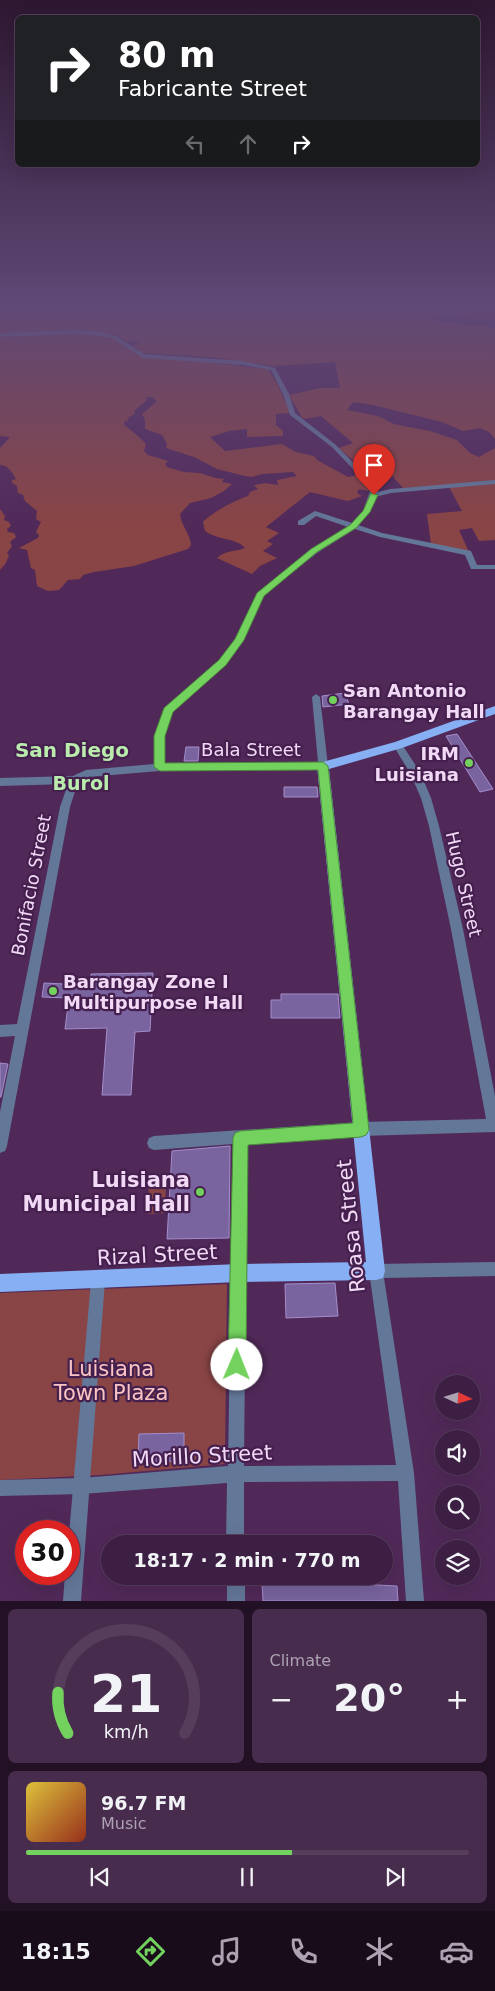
<!DOCTYPE html>
<meta charset="utf-8">
<style>
:root{--surface:#3d1f43;--page:#482c4e;--text:#f1f3f6;--muted:#ada2b2;--line:#563d5c;--accent:#73d25d}
body{margin:0;font-family:"DejaVu Sans",sans-serif;background:var(--page);color:var(--text);height:100vh;display:flex;flex-direction:column;font-size:19px;white-space:nowrap}
*{box-sizing:border-box;margin:0}
p{font-size:16px;color:var(--muted)}
.icon{flex:none;width:28px;height:28px;fill:none;stroke:currentColor;stroke-width:2;stroke-linecap:round;stroke-linejoin:round}
.map{position:relative;height:1601px;overflow:hidden}
.side{display:flex;flex-direction:column;gap:8px;padding:8px;background:#221125;flex:1}
.side>*{flex:none}
.guide{position:absolute;left:15px;top:15px;width:465px;height:152px;border-radius:8px;box-shadow:0 5px 20px #0002,0 0 0 1px var(--line);background:#202124;color:#fff;overflow:hidden}
.needle{width:32px;rotate:94deg}
.tools{position:absolute;left:435px;top:1375px;display:grid;gap:10px}
.tools a{display:grid;place-items:center;width:45px;height:45px;border-radius:50%;background:var(--surface);box-shadow:0 5px 20px #0002,0 0 0 1px var(--line);font-size:25px}
.speed{position:absolute;left:15px;top:1520px;display:flex;gap:10px;font-size:25px;font-weight:700;text-align:center}
.speed>*{display:grid;place-content:center;width:65px;height:65px;border-radius:50%;background:var(--surface);box-shadow:0 5px 20px #0002,0 0 0 1px var(--line);line-height:1}
.speed .limit{border:8px solid #d22;background:#fff;color:#111}
.pin{position:absolute;display:grid;place-items:center;width:42px;height:42px;color:#fff;margin:-51px -21px;border-radius:50% 50% 50% 0;rotate:-45deg;box-shadow:0 0 5px #0007}
.pin .icon{rotate:45deg}
.me{position:absolute;width:55px;margin:-28px;rotate:1deg;stroke-linejoin:round;filter:drop-shadow(0 0 4px #0008)}
.turn{display:flex;align-items:center;gap:18px;height:105px;padding:0 20px;font-size:22px}
.turn .icon{width:65px;height:65px;stroke-width:2.5}
.turn b{display:block;font-size:35px;line-height:42px}
.lanes{display:flex;align-items:center;height:48px;padding:0 20px;background:#0003;justify-content:center;gap:25px;direction:ltr}
.lanes .off{opacity:.35}
.big{font-size:38px;font-weight:700;line-height:1.1}
.side .widget{flex:1;display:flex;flex-direction:column;justify-content:center;gap:8px;min-width:0;padding:0 18px;border-radius:8px;background:var(--page)}
.side .dial{align-items:center;gap:0}
.dial svg{height:130px;overflow:visible;fill:none;stroke:var(--line);stroke-width:7;stroke-linecap:round;text-anchor:middle}
.dial text{fill:var(--text);stroke:none}
.song{display:flex;align-items:center;gap:15px}
.cover{width:60px;height:60px;border-radius:8px;background:linear-gradient(135deg,hsl(50 70% 55%),hsl(10 70% 35%))}
.played{height:5px;border-radius:2px;background:linear-gradient(90deg,var(--accent) 60%,var(--line) 60%)}
.keys{display:flex;justify-content:space-around;direction:ltr}
.heat{display:flex;justify-content:space-between;align-items:center;font-size:28px;direction:ltr}
.side .tiles{flex:1;display:grid;gap:8px;grid-template-columns:1fr 1fr}
.widget:last-child{grid-column:span 2}
.trip{position:absolute;left:101px;top:1535px;width:292px;height:50px;border-radius:25px;background:var(--surface);box-shadow:0 5px 20px #0002,0 0 0 1px var(--line);font-weight:700;line-height:50px;text-align:center}
.dock{display:flex;height:80px;justify-content:space-around;align-items:center;background:#180c1b;color:var(--muted)}
.dock .icon{width:35px;height:35px}
.dock .active{color:var(--accent)}
.dock b{font-size:22px;color:var(--text)}
.map>svg:first-child{display:block}
</style>
<div class="map">
<svg width="495" height="1601" viewBox="0 0 495 1601">
<rect width="100%" height="100%" fill="#512959"/>
<path fill="#894445" d="M0 304H229L221 311H238L252 304H495L494 320C473 321 451 311 431 319L438 322H458L469 326 482 325 495 329V439L489 432 480 428 463 431 442 422 373 405 353 402 347 410 378 416 394 424 430 431 457 440 470 453 479 457 495 448V540L479 541 472 528 459 530 469 552 431 544 427 514 462 511 448 485 403 488 388 471 369 475 339 448 353 443 321 416 303 419 289 395 320 388H340L335 362 273 366 211 357 142 353 133 346 140 344 134 340 127 342 115 334 73 330 0 334Z
M57 333 97 334 113 338 137 354 268 369 279 387 290 413 276 414V425L283 431V436L247 437V429L229 431 210 437 225 451 282 444 296 452 314 456 317 460 348 477 360 474 373 488V492L359 489 357 493 362 496 348 501 310 492 266 527 279 533 267 541 273 544 263 551 277 558 260 566 252 574 217 558C225 550 235 552 245 548 237 538 217 540 205 531L203 522C212 512 236 500 248 496L250 492 258 489 254 485 265 483 278 485 277 480 297 476 293 472 262 474 252 477 245 476 217 469 194 457 166 448 167 444 162 435 145 429V420L142 414C145 412 155 403 157 401L152 397H147L146 399 147 400 134 411 135 414 129 417 128 420 124 422V425C130 429 142 439 146 444L144 451 148 455 168 461 165 464 167 467 184 472 200 473 216 478 224 479 222 482 232 484 224 491 211 498 190 503 180 514C181 525 190 534 191 545L188 549 134 566 94 572 83 575 80 579 68 580 59 590 48 591 37 586 35 570 31 568 27 550 19 548 38 538 39 535 36 532 41 522 36 519 37 511 25 501 23 495 18 493 17 486 12 483V480L16 479C12 472 8 465 0 465V448L10 437 0 436V336Z
M0 509 5 516 4 520 9 522 11 526 7 529 8 532 14 533 16 537 10 542 12 546 7 553 9 555 6 563 0 570Z
M149 1181H166L165 1213 148 1214Z
M227 1284 225 1464 101 1475 0 1480V1293Z"/>
<path fill="#79649f" stroke="#a38ecc" d="M345 693 349 704 323 707 322 696Z
M457 734 493 789 480 792 446 736Z
M186 747H199L198 761H184Z
M284 787H317L318 797H284Z
M153 973 150 1031 135 1032 131 1095H102L107 1028 65 1029 69 998 42 997 44 983 64 984V988L90 987 91 974Z
M281 994H338L340 1018H271V1000H281Z
M0 1063 8 1064 1 1097H0Z
M230 1146 229 1238 167 1239 172 1151Z
M335 1283 338 1316 286 1318 285 1284Z
M184 1433V1461L138 1462 139 1434Z
M340 1582V1583L397 1586 398 1601H263L262 1583Z"/>
<g fill="none" stroke-linecap="round" stroke-linejoin="round">
<path fill="#637799" fill-rule="evenodd" d="M76 330 102 332 116 336 144 354 243 361 275 368 289 394 295 413 336 445 377 487V492L391 489 495 480V484L391 493 375 497 370 512 358 525 382 533 471 551 477 565H495V569H471L465 555 380 537 355 529 317 553 263 596 243 642 225 664 172 711 165 736 164 763 318 762 312 697 316 694 320 697 328 766 326 769 159 771 88 777 78 782 70 807 7 1146 5 1151 0 1153V1112L15 1036 0 1037V1025L17 1024 60 807 68 784 0 786V778L73 776 86 770 154 764 155 736 165 708 219 660 236 639 257 593 311 549 348 527 316 516 304 525H298V521L315 511 352 523 363 511 371 488 332 447 290 415 283 394 271 370 243 365 143 358 112 338 102 336 76 334 0 337V333Z
M398 742 401 743 420 772 431 798 439 826 463 929 495 1096V1132L361 1136 247 1143 244 1466 396 1465 369 1271 371 1266 376 1264 495 1262V1276L384 1278 414 1473 424 1601H406L398 1481 244 1482V1544H226L227 1483 82 1494 0 1496V1480L82 1478 228 1466 233 1144 154 1150 149 1148 147 1143 149 1138 154 1136 361 1122 486 1119 451 929 429 826 421 798 410 773 393 745Z
M227 1576H245V1601H227Z"/>
<path fill="#637799" fill-rule="evenodd" d="M98 1274 103 1276 105 1281 81 1601H63L65 1574H69V1534L91 1281 93 1276Z"/>
<path fill="#87b0f4" fill-rule="evenodd" d="M495 706V714L402 748 329 769 385 1271 383 1278 376 1280 239 1282 0 1292V1274L239 1264 366 1262 317 766 319 763 395 742Z"/>
</g>
<linearGradient id="sky" x2="0" y2="1"><stop stop-color="#2d1731"/><stop offset="0.58" stop-color="#5f4976"/><stop offset="1" stop-color="#5f4976" stop-opacity="0"/></linearGradient>
<rect width="495" height="528" fill="url(#sky)"/>
<path fill="#73d25d" stroke="#4b883c" d="M371 493 378 495 370 512 356 528 317 552 264 596 244 640 226 665 173 712 165 736V763L323 762 328 766 369 1130 366 1135 361 1137 248 1145 246 1365 244 1371 237 1374 231 1371 228 1365 233 1138 235 1133 240 1131 353 1123 318 770 160 771 154 767V736L164 708 219 660 235 639 257 593 311 549 350 525 363 511Z"/>
<g fill="#73d25d" stroke="#451f4e" stroke-width="2">
<circle cx="333" cy="700" r="5"/>
<circle cx="469" cy="763" r="5"/>
<circle cx="53" cy="991" r="5"/>
<circle cx="200" cy="1192" r="5"/>
</g>
<g text-anchor="middle" dominant-baseline="central" stroke-width="4.5" stroke-linejoin="round" paint-order="stroke">
<g font-size="18" font-weight="bold" fill="#f2daf7" stroke="#451f4e" text-anchor="start">
<text x="343" y="690">San Antonio<tspan x="343" dy="21">Barangay Hall</tspan></text>
<text x="459" y="753" text-anchor="end">IRM<tspan x="459" dy="21">Luisiana</tspan></text>
<text x="63" y="981">Barangay Zone I<tspan x="63" dy="21">Multipurpose Hall</tspan></text>
</g>
<g font-size="18" fill="#f2daf7" stroke="#451f4e">
<text x="251" y="749">Bala Street</text>
<text transform="translate(464 884) rotate(77)">Hugo Street</text>
<text transform="translate(31 885) rotate(-79)">Bonifacio Street</text>
</g>
<g font-size="19" font-weight="bold" fill="#b9ecad" stroke="#451f4e">
<text x="81" y="783">Burol</text>
</g>
<g font-size="20" font-weight="bold" fill="#b9ecad" stroke="#451f4e">
<text x="72" y="750">San Diego</text>
</g>
<g font-size="21" font-weight="bold" fill="#f2daf7" stroke="#451f4e" text-anchor="end">
<text x="190" y="1180">Luisiana<tspan x="190" dy="24">Municipal Hall</tspan></text>
</g>
<g font-size="21" fill="#f2daf7" stroke="#451f4e">
<text transform="translate(351 1226) rotate(-96)">Roasa Street</text>
<text transform="translate(157 1255) rotate(-3)">Rizal Street</text>
<text transform="translate(202 1456) rotate(-3)">Morillo Street</text>
</g>
<g font-size="21" fill="#fac4c2" stroke="#451f4e">
<text x="111" y="1369">Luisiana<tspan x="111" dy="24">Town Plaza</tspan></text>
</g>
</g>
</svg>
<div class="tools">
<a><svg class="needle" viewBox="-14 -14 28 28"><path d="M0-13l5 13h-10z" fill="#e53935"/><path d="M0 13l5-13h-10z" fill="#ada2b2"/></svg></a>
<a><svg class="icon" aria-label="sound" viewBox="0 0 24 24"><path d="M4 9h4l5-4v14l-5-4H4zM17 9q2 3 0 6"/></svg></a>
<a><svg class="icon" aria-label="search" viewBox="0 0 24 24"><circle cx="10" cy="10" r="6"/><path d="M15 15l6 6"/></svg></a>
<a><svg class="icon" aria-label="layers" viewBox="0 0 24 24"><path d="M12 4l9 5-9 5-9-5zM3 14l9 5 9-5"/></svg></a>
</div>
<div class="speed"><div class="limit">30</div></div>
<div class="pin" style="left:374px;top:495px;background:#d93025"><svg class="icon" aria-label="arrive" viewBox="0 0 24 24"><path d="M6 21V4h12l-3 4 3 4H6"/></svg></div>
<svg class="me" style="left:237px;top:1365px" viewBox="-20 -20 40 40"><circle r="19" fill="#fff"/><path d="M0-13L10 11 0 6-10 11z" fill="#73d25d"/></svg>
<div class="trip">18:17 · 2 min · 770 m</div>
<div class="guide">
<div class="turn"><svg class="icon" aria-label="right" viewBox="0 0 24 24"><path d="M7 20v-9h11M14 6l5 5-5 5"/></svg><div><b>80 m</b>Fabricante Street</div></div>
<div class="lanes"><svg class="icon off" aria-label="left" viewBox="0 0 24 24"><path d="M17 20v-9H6M10 6l-5 5 5 5"/></svg><svg class="icon off" aria-label="ahead" viewBox="0 0 24 24"><path d="M12 20V5M6 11l6-6 6 6"/></svg><svg class="icon" aria-label="right" viewBox="0 0 24 24"><path d="M7 20v-9h11M14 6l5 5-5 5"/></svg></div>
</div>
</div>
<section class="side">
<div class="tiles">
<div class="widget dial"><svg viewBox="0 0 100 80">
<path d="M14 69A42 42 0 1 1 86 69"/>
<path d="M14 69A42 42 0 0 1 8 44" stroke="#73d25d"/>
<text x="50" y="56" font-size="32" font-weight="700">21</text>
<text x="50" y="72" font-size="11">km/h</text>
</svg></div>
<div class="widget"><p>Climate</p>
<div class="heat"><a>−</a><b class="big">20°</b><a>+</a></div>
</div>
<div class="widget">
<div class="song"><i class="cover"></i><div><b>96.7 FM</b><p>Music</p></div></div>
<div class="played"></div>
<div class="keys"><svg class="icon" aria-label="previous" viewBox="0 0 24 24"><path d="M18 5L8 12l10 7zM5 5v14"/></svg><svg class="icon" aria-label="pause" viewBox="0 0 24 24"><path d="M8 5v14M16 5v14"/></svg><svg class="icon" aria-label="next" viewBox="0 0 24 24"><path d="M6 5l10 7-10 7zM19 5v14"/></svg></div>
</div>
</div>
</section>
<nav class="dock">
<b>18:15</b>
<svg class="icon active" aria-label="directions" viewBox="0 0 24 24"><path d="M12 3l9 9-9 9-9-9zM9 14v-3h6M13 9l2 2-2 2"/></svg>
<svg class="icon" aria-label="music" viewBox="0 0 24 24"><path d="M9 18V5l10-2v13"/><circle cx="6" cy="18" r="3"/><circle cx="16" cy="16" r="3"/></svg>
<svg class="icon" aria-label="phone" viewBox="0 0 24 24"><path d="M5 4h4l2 5-3 2q2 4 5 5l2-3 5 2v4C11 20 4 13 5 4z"/></svg>
<svg class="icon" aria-label="climate" viewBox="0 0 24 24"><path d="M12 3v18M4 7l16 10M4 17L20 7"/></svg>
<svg class="icon" aria-label="car" viewBox="0 0 24 24"><path d="M5 17H2v-5l4-1 3-4h7l3 4 3 1v5h-3M9 17h6M6 11h13"/><circle cx="7" cy="17" r="2"/><circle cx="17" cy="17" r="2"/></svg>
</nav>
